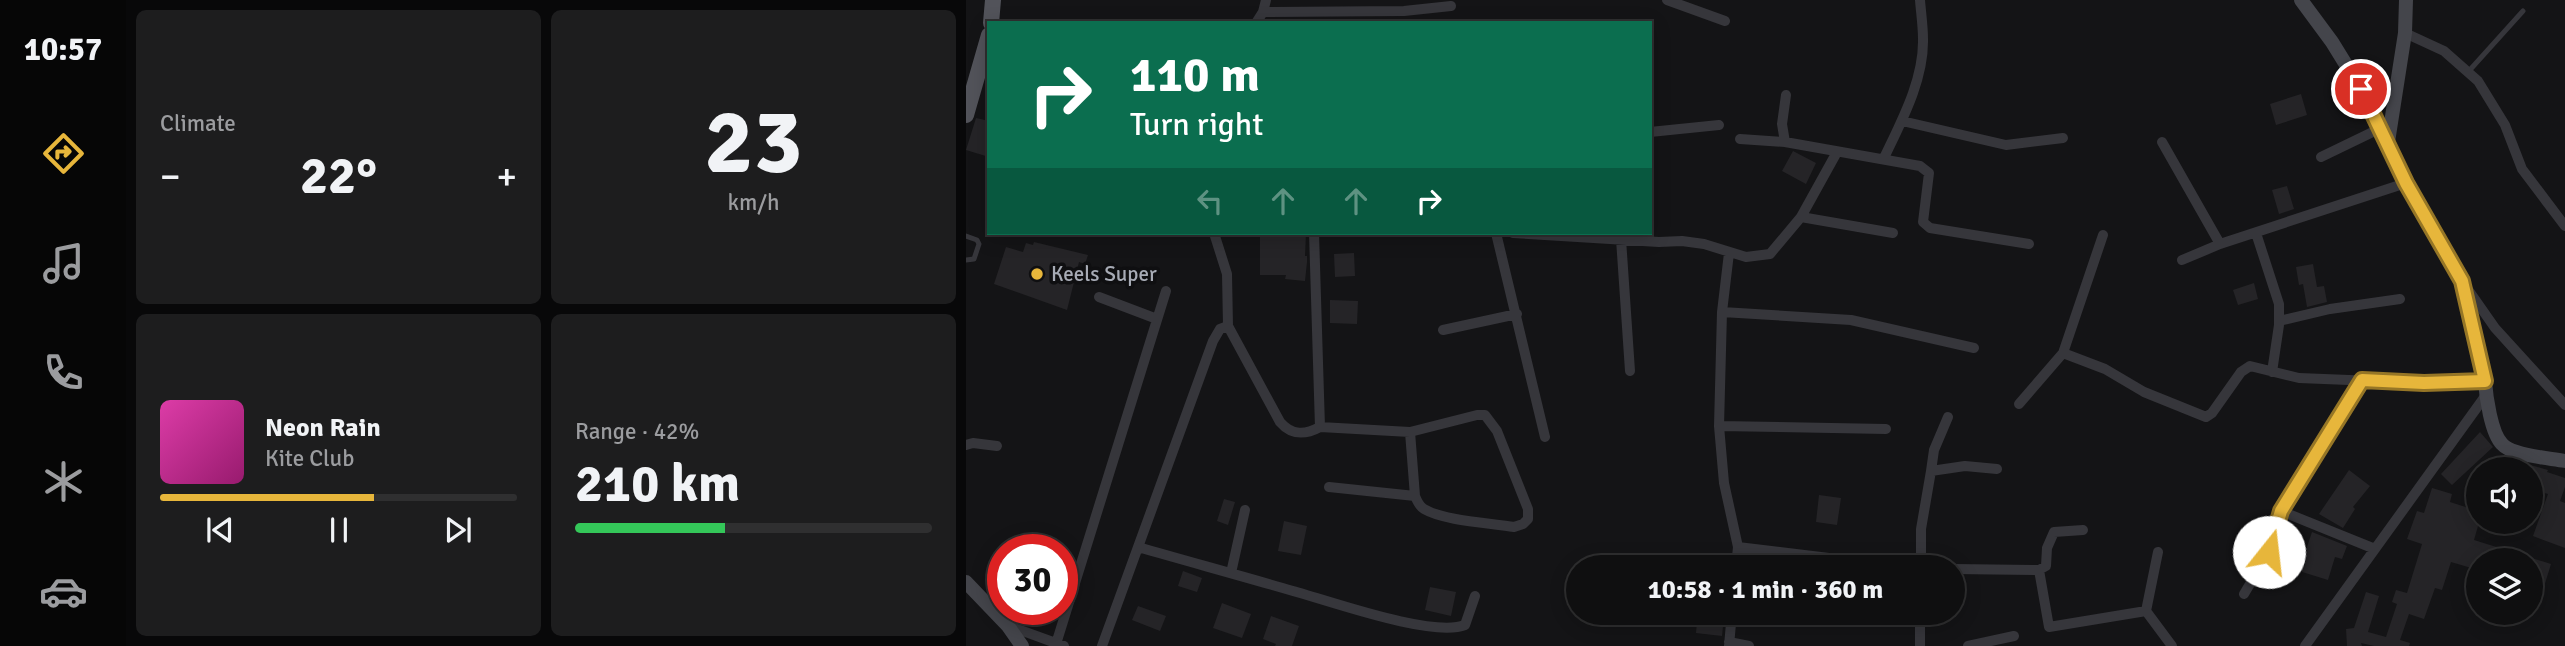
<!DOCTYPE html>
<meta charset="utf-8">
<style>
:root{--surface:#0f0f10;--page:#1d1d1e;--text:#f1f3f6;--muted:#9b9c9f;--line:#2f2f30;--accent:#e7b63b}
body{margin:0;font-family:Signika,sans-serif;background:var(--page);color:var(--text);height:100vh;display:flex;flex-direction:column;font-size:26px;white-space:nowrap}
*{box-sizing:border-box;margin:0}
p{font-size:23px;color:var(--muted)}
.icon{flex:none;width:38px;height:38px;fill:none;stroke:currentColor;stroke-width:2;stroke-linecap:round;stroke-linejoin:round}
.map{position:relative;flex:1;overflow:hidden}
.drawer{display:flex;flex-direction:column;gap:10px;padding:10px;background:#080809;width:840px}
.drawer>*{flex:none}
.guide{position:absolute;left:21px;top:21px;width:665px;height:214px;border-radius:0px;box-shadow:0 4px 18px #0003,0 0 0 2px var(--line);background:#0b6e4f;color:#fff;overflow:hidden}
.fabs{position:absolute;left:1500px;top:457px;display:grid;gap:14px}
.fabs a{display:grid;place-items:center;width:77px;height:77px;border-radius:50%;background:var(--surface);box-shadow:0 4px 18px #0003,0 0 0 2px var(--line);font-size:35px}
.speed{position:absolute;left:21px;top:534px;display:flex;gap:14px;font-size:35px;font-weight:700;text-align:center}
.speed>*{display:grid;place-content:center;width:91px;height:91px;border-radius:50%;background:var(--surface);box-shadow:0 4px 18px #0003,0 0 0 2px var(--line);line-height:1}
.speed .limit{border:10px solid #d22;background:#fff;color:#111}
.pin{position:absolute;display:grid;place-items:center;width:60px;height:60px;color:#fff;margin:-30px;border:4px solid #fff;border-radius:50%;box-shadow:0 2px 7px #0007}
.me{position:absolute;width:77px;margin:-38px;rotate:16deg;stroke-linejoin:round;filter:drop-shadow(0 0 5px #0008)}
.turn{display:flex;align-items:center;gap:24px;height:147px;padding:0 28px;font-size:32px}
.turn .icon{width:91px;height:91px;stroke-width:2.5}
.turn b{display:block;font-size:49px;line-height:60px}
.lanes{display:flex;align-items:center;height:66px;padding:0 28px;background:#0003;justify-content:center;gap:35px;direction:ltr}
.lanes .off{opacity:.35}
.big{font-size:52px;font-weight:700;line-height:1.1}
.drawer .widget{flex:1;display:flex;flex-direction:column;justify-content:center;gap:10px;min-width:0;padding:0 24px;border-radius:10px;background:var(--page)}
.drawer .dial{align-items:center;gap:0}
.dial b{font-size:91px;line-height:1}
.song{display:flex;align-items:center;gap:21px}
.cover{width:84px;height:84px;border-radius:10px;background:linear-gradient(135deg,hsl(320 70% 55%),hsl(320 70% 35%))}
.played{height:7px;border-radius:4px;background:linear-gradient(90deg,var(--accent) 60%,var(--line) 60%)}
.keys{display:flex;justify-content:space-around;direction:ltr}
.heat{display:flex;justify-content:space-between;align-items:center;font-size:38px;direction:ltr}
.charge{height:10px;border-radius:5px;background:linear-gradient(90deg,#34c759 42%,var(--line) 0)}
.drawer .tiles{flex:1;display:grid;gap:10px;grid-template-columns:repeat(2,1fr)}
.trip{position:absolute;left:600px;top:555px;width:399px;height:70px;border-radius:35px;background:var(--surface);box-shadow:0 4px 18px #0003,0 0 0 2px var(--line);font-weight:700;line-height:70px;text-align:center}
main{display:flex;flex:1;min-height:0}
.tabs{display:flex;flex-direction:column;width:126px;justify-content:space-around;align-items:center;background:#060606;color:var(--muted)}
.tabs .icon{width:49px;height:49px}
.tabs .active{color:var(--accent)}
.tabs b{font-size:32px;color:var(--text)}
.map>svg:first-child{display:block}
</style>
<main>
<nav class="tabs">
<b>10:57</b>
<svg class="icon active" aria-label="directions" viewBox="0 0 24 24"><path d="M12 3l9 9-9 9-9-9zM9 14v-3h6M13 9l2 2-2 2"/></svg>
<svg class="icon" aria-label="music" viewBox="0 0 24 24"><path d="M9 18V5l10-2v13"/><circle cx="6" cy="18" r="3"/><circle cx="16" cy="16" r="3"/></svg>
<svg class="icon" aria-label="phone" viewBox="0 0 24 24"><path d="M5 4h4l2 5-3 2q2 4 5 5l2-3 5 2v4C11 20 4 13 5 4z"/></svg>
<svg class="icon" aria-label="climate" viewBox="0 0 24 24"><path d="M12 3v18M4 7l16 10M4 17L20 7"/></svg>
<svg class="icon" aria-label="car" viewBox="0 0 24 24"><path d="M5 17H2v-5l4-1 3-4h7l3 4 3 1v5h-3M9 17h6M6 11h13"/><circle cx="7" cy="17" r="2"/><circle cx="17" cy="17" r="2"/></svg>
</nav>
<section class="drawer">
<div class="tiles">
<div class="widget"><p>Climate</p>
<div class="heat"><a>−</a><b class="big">22°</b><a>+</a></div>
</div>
<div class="widget dial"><b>23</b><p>km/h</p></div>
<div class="widget">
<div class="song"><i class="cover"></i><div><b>Neon Rain</b><p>Kite Club</p></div></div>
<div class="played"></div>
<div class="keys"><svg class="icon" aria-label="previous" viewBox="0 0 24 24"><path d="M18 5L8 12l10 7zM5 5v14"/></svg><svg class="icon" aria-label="pause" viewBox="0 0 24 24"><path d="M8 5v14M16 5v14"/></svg><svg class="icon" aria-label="next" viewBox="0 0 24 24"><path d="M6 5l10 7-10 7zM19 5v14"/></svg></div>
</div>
<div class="widget"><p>Range · 42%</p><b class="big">210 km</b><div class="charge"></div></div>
</div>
</section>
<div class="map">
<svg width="1599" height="646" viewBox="0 0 1599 646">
<rect width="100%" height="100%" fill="#141416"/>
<path fill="#252427" d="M1335 94 1341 115 1310 125 1304 104Z
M10 118 23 121V157L0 150Z
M827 151 850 163 840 184 816 171Z
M1321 186 1328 209 1313 214 1306 190Z
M294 233H340L339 256H341V262L339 281 319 279 320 275H294Z
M68 242 122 255 119 264 113 262 101 310 28 284 40 247 57 252 60 243 67 245Z
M388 253 389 276 369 277 368 254Z
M1347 264 1351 287 1358 286 1361 302 1341 307 1337 284 1333 285 1330 267Z
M1288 283 1292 299 1272 305 1267 290Z
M364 300 392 301 391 324 364 323Z
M1514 432 1527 447 1486 485 1475 474Z
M1539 458 1582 470 1581 472 1599 478V487L1594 501 1599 503V548L1567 536 1582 494 1564 489V469H1533Z
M1383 470 1404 486 1387 507 1389 509 1377 528 1353 514Z
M1466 488 1486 494 1484 502 1512 511V526L1508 540 1585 564 1577 590 1564 586V560H1512V570L1485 562 1476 590 1469 588 1458 619 1443 614 1434 640 1444 643 1443 646H1408L1395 643 1396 646H1381L1380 629 1388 628 1400 592 1413 596 1402 632 1420 637 1431 604 1426 602 1430 590 1441 593 1456 544 1441 539 1451 511 1458 513Z
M853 495 875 498 871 525 850 522Z
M258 499 269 502 262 525 251 521Z
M318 521 341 526 335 555 312 551Z
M1346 532 1381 546 1376 559 1369 557 1362 580 1333 571Z
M217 571 236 578 231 592 212 586Z
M464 587 490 592 485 616 459 610Z
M256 603 285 614 276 638 247 628Z
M172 606 200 616 194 631 166 620Z
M801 612H839L838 623 801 619Z
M732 613 758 616 756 636 730 633Z
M305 616 333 626 326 646H309L310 644 297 639Z"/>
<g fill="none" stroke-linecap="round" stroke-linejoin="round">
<path stroke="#36363b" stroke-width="5" d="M1502 72 1557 11
M0 236 11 240 13 244 8 259 0 260"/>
<path stroke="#36363b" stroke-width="10" d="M701 0 759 21
M297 12 300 0
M290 23 297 12 438 11 485 6
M1439 33 1478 51 1512 81 1539 125 1556 169 1599 226
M820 95 816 124 819 142 954 166 963 173 957 222 964 228 1063 244
M936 121 1040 145 1097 138
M684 132 753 125
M774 139 819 142
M1196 142 1254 244
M1355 157 1415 128
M918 158C935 122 958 80 957 39 957 26 955 13 954 0
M835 217 927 233
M248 233 261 274 262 326 314 422C326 436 339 435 354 427L348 233
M530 233 579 437
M547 233 693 242 716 241 738 244 780 257 804 254 835 217 871 152
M1290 233 1313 304V325L1306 372
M655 239 664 371
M763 253 756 312 753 426 758 483 772 547 770 567
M1216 260 1254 244 1440 183
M1501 288 1529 328 1599 405
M133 297 191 319
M756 312 885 320 1008 348
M1313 321 1364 309 1434 299
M477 330 551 314
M1097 353 1137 235
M1053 404 1097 353 1139 369 1178 392 1240 417 1246 413 1275 372 1284 366 1333 378 1458 383 1519 381
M753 426 920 429
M354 427 444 432 511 415H519L531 431 562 509V519L557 524 548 527C525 523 478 521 458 509 453 506 451 501 449 496L444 432
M0 445 7 443 31 446
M965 471 968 450 982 417
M363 487 449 496
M1315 511 1409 549
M172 547C224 562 276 576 327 591 364 601 467 638 499 625L509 596
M772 547 929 566
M1192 552 1180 611 1206 646
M955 567V529L965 471 999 466 1031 469
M987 569 1073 570 1080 566 1081 548 1088 532 1117 530
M1073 570 1083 627 1180 611
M265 573 279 510
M1278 594 1303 552 1315 511 1396 380
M43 626 98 646
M763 642 783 646
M90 644 200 291
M136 646 247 341 254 329 262 326
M763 646 766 612
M954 646V612
M1002 646 1048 636
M1339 646 1520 395"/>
<path stroke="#44454b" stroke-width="14" d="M1335 0 1366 42 1395 89 1440 183 1496 281 1519 381C1520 396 1525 433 1536 444 1546 456 1584 458 1599 461
M1422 142 1439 33 1440 0
M0 582 42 626 56 646"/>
<path stroke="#52535a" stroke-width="16" d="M25 23 27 0
M0 115 23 35"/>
</g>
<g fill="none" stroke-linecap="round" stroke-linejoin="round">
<g stroke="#967626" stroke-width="18">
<path id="route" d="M1303 552 1315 511 1396 380 1458 383 1519 381 1496 281 1440 183 1395 89"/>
</g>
<use href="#route" stroke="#e7b63b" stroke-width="12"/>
</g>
<circle fill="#e7b63b" stroke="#0f0f11" stroke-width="2.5" cx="71" cy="274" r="7"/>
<g text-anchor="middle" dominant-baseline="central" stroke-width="7" stroke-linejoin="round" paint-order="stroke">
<g font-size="21" fill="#a7abb5" stroke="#0f0f11" text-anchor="start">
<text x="85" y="274">Keels Super</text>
</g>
</g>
</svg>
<div class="fabs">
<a><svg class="icon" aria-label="sound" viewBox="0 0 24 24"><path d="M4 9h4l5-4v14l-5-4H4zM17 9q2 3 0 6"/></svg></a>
<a><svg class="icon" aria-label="layers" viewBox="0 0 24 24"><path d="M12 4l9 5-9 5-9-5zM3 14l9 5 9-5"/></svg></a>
</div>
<div class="speed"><div class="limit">30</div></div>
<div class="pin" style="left:1395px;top:89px;background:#d93025"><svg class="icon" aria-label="arrive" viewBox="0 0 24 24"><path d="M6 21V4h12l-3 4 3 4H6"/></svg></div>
<svg class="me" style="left:1303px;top:552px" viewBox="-20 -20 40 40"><circle r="19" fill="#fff"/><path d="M0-13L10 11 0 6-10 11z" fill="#e7b63b"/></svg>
<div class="trip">10:58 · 1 min · 360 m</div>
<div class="guide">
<div class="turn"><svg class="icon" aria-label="right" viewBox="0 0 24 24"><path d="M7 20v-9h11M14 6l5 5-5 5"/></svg><div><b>110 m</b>Turn right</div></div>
<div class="lanes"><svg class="icon off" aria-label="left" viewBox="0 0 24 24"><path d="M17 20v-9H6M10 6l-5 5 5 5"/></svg><svg class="icon off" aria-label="ahead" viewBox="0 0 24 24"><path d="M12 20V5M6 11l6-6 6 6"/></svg><svg class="icon off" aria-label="ahead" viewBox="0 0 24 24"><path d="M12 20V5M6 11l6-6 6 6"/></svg><svg class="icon" aria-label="right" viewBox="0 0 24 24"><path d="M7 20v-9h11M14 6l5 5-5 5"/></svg></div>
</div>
</div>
</main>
